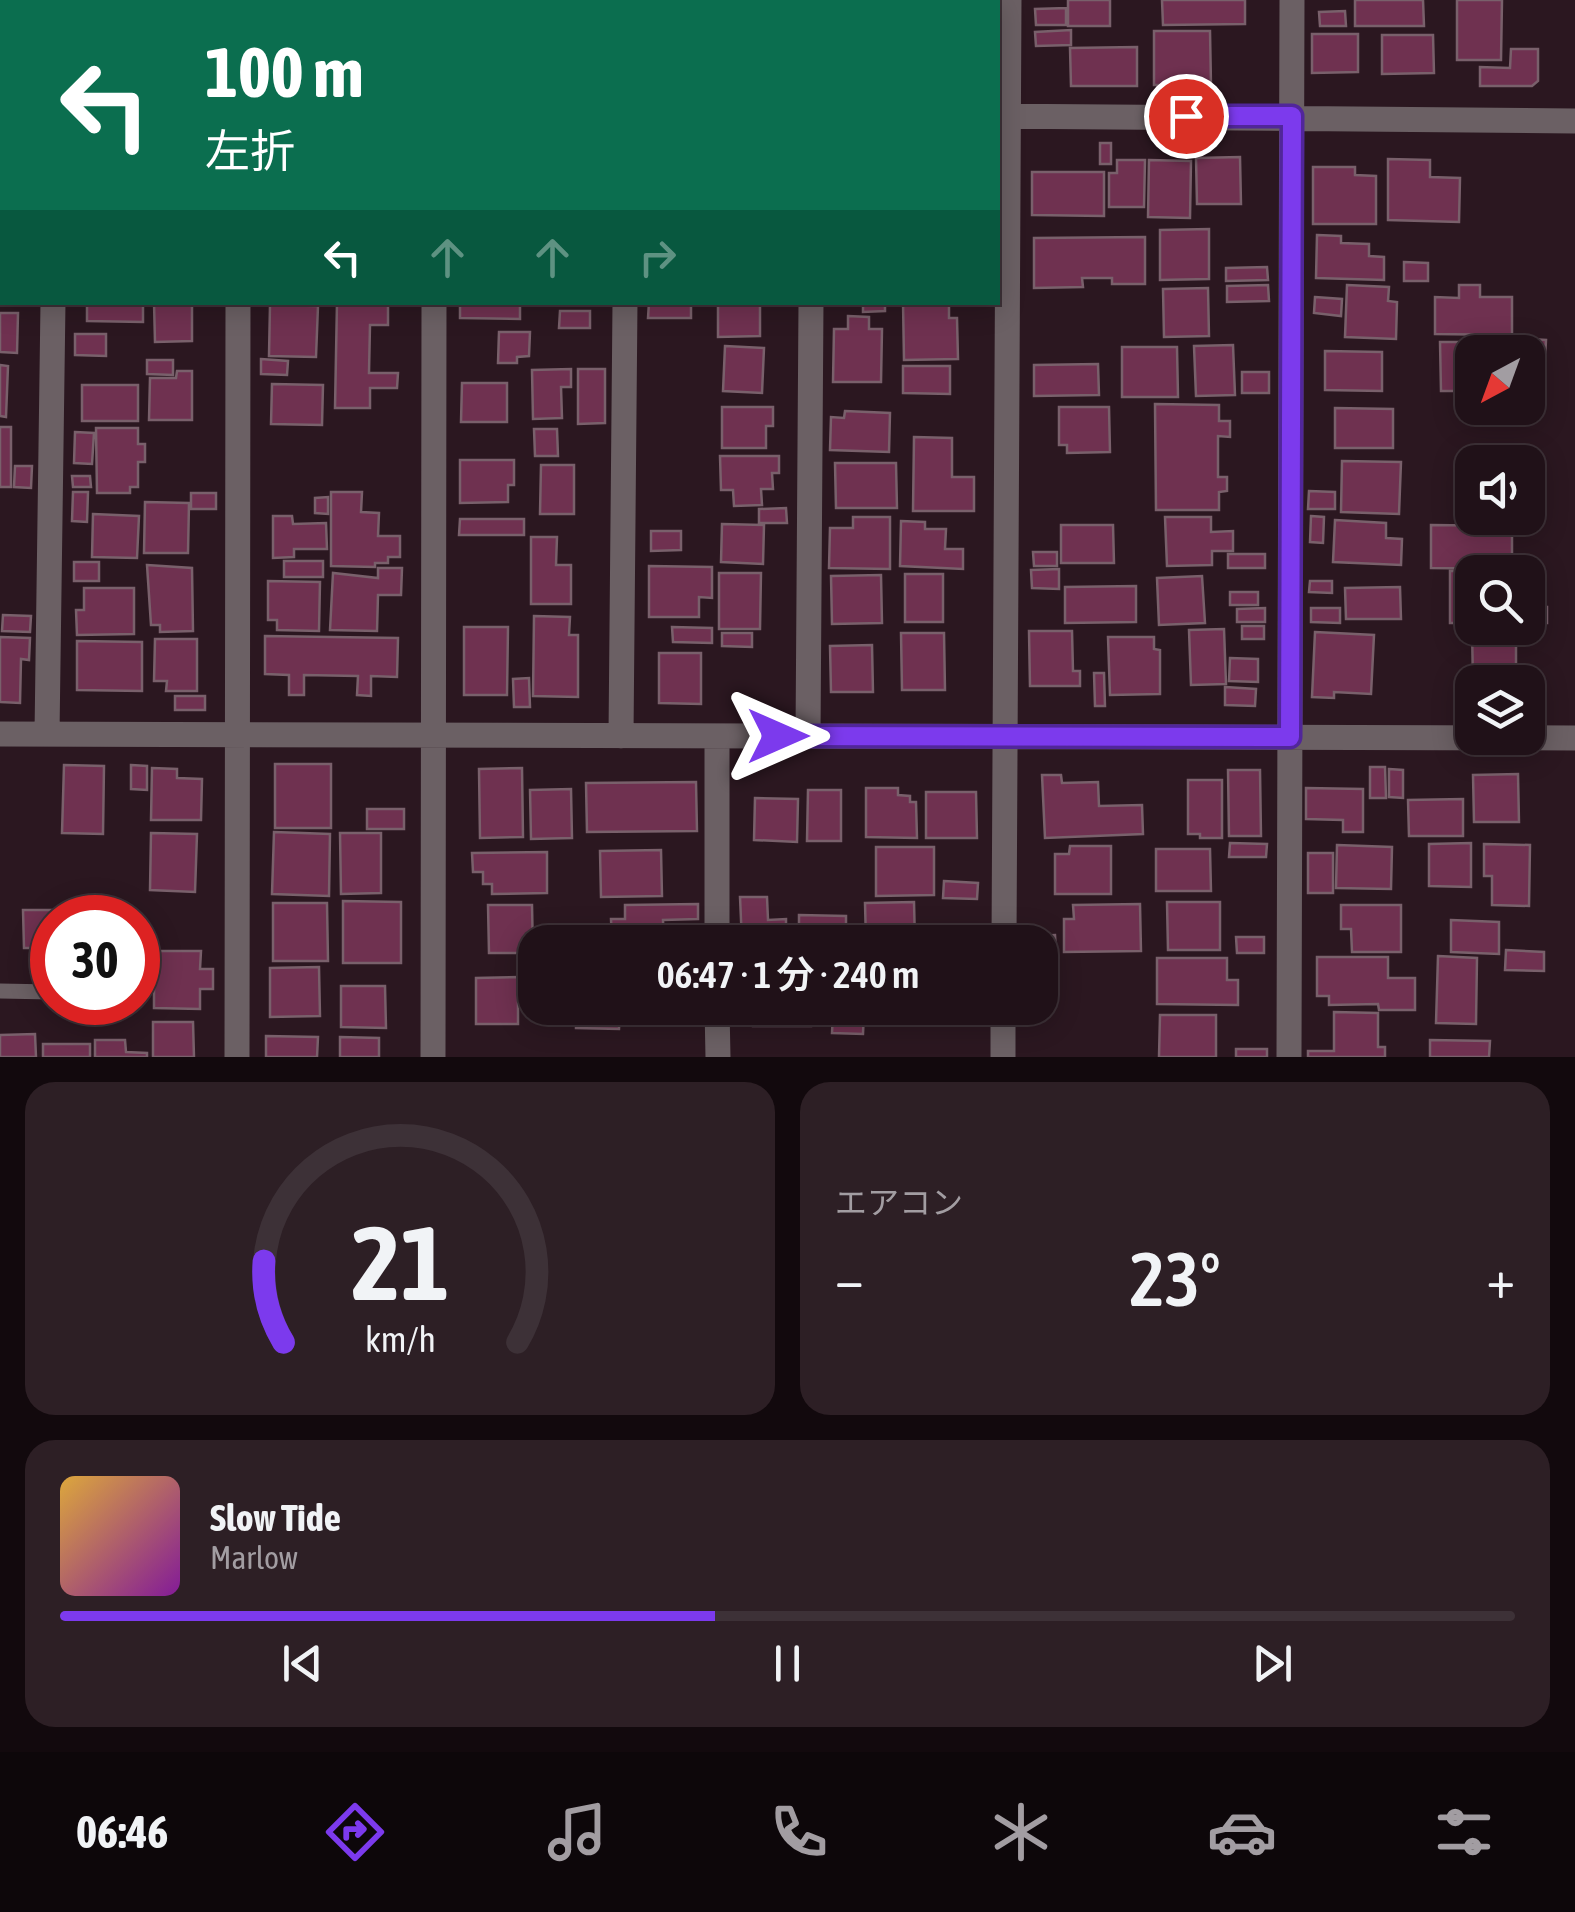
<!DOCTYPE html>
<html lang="ja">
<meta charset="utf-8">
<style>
:root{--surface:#201118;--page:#2d1f25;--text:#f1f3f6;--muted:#a29da2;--line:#3d3137;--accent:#7c3aed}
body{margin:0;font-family:"Asap Condensed","Noto Sans JP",sans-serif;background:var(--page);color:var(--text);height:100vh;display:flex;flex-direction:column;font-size:38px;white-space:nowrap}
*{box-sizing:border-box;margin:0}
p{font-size:32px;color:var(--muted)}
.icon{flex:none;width:55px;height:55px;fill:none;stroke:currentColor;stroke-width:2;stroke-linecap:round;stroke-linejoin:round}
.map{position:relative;height:1057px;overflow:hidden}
.panel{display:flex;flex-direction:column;gap:25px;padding:25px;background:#12090d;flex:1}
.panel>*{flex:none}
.hud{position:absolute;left:0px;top:0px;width:1000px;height:305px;box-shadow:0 5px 25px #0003,0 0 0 2px var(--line);background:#0b6e4f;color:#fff;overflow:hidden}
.needle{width:65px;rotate:221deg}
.controls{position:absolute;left:1455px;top:335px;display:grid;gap:20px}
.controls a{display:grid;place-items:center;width:90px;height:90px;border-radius:20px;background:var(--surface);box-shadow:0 5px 25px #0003,0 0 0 2px var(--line);font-size:50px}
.speed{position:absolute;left:30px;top:895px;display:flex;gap:20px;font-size:50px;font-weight:700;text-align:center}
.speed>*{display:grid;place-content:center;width:130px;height:130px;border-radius:50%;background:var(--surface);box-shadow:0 5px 25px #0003,0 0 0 2px var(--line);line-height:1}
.speed .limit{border:15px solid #d22;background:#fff;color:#111}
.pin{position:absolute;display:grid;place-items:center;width:85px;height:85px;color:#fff;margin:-42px;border:5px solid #fff;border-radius:50%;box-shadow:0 2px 10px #0007}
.me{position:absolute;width:110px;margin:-55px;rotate:90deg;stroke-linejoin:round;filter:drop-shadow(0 0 8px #0008)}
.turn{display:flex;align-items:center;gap:35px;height:210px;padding:0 40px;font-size:45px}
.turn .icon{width:130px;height:130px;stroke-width:2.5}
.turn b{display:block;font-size:70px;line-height:85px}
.lanes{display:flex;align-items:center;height:95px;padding:0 40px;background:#0003;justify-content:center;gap:50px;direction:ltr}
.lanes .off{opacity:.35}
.big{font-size:75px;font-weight:600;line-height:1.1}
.panel .widget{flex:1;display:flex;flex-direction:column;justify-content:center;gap:15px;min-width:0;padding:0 35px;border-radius:30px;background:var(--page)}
.panel .dial{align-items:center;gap:0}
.dial svg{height:260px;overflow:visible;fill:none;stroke:var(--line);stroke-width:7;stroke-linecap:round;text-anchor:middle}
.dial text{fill:var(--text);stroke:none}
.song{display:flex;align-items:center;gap:30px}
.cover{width:120px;height:120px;border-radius:15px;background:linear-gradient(135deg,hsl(40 70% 55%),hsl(290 70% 35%))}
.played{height:10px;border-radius:5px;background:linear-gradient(90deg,var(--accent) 45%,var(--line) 45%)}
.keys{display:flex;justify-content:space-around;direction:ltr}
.heat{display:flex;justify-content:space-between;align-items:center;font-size:55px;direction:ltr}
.panel .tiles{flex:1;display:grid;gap:25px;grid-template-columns:1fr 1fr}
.widget:last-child{grid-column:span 2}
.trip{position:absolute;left:518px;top:925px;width:540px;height:100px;border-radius:30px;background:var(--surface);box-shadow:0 5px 25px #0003,0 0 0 2px var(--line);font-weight:600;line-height:100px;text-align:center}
.tab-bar{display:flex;height:160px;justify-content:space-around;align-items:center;background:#0d070a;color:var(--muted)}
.tab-bar .icon{width:70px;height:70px}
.tab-bar .current{color:var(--accent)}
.tab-bar b{font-size:45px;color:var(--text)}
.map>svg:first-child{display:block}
</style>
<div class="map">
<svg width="1575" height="1057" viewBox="0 0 1575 1057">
<rect width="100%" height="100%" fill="#2b1720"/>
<path fill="#6f3150" stroke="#79606b" stroke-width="2.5" d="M470 0H534V2H470Z
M1068 0H1110V26H1068Z
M1162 0H1245V24L1163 25Z
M1355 0H1423L1424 26H1355Z
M1457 0H1502L1501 60H1457Z
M1066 8V25H1036L1035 9Z
M1345 11 1346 26H1320L1319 12Z
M1071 30V45L1036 46 1035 32Z
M1154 31H1210L1211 85H1154Z
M1312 34H1358V72L1312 73Z
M1382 35H1433L1434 73 1382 74Z
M1137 47V86H1071L1070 48Z
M1511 49H1538V81L1532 86H1480V67L1510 68Z
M1100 143H1111V164H1100Z
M1240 157 1241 204H1197L1196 158Z
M1388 159 1430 160V177L1460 178 1459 222 1388 220Z
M1117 160H1145L1144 207H1109V173H1117Z
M1149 160 1191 161 1190 218 1148 217Z
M1313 167H1355V175L1376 176V224H1313Z
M1032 172H1104V216L1032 215Z
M1209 229V279L1160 280V230Z
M1317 235 1341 236V243L1369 244V256L1384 257V280L1316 278Z
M1145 237V284H1112V278H1082L1083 287 1034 288V238Z
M1404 262 1428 263V281H1404Z
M1267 267 1268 280 1226 281V268Z
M1268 285 1269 301 1227 302V286Z
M1347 285 1389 287 1388 301 1397 302 1396 339 1345 337Z
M1459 285H1480V297H1512V335L1435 334V297L1459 298Z
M1208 288 1209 336 1164 337 1163 289Z
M1315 297 1342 299 1341 316 1314 313Z
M87 302H143V322L87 321Z
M154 302 192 306V341L155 342Z
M337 302H388V325H370L369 373H398L397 388H370V408H335Z
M460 302H520V319L460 318Z
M649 302H691V318H648Z
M718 302H760V336L718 337Z
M863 302H885V311L863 312Z
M903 302H949V318H957L958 359 904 360Z
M270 305 318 306 316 357 269 356Z
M560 311H590V328H559Z
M0 313H18L17 353 0 352Z
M848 316 869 317V329H882L881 382H833L834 329H848Z
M499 332H530L529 356 517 357V363H498Z
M75 334H106V356L75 355Z
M1511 338 1546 340 1545 359 1528 358V352H1511Z
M1440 342H1485L1486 352H1472V391H1441Z
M1233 345 1235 395 1196 396 1194 346Z
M725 346 764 348 762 393 723 391Z
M1122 347H1177L1178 397H1122Z
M1325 351 1382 352V391L1325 390Z
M261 359 288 361 287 375 261 374Z
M147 360H173V375L147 374Z
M1098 364 1099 395 1034 396V365Z
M0 365 8 366 6 417 0 416Z
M903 366H950V394L903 393Z
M571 369V387H561L562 418 533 419 532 370Z
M578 369H605V423L578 424Z
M177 371H192V420H149L150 378H176Z
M1242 372H1269V393H1242Z
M462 383H507V422H461Z
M272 384 323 385 322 425 271 424Z
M82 385H138V421H82Z
M1155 404 1219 405V421H1230V437L1218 436V477H1227V491L1219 492V510H1156Z
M722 407H773V426H766V448H722Z
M1059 407H1109L1110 452 1067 453V445H1059Z
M1335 408 1393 409V448H1335Z
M845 411 890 413 889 452 830 450 831 417 844 418Z
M0 427H11V487H0Z
M96 428H138V444H145V462H138V487H130V493H97Z
M534 429H557L558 456H535Z
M75 432 94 433 92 464 74 463Z
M914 437 952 438V477H974V511H913Z
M720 456H779V473H772L773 489H761L762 505 734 506 733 490H721Z
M460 460H514V485H508V502L460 503Z
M1342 461 1401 462 1399 514 1341 512Z
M835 463H896L897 508H836Z
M541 465H574V514H540Z
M15 466H32L31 488 14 487Z
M72 476H90L91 487H73Z
M1528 478H1543V508H1528Z
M1309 491 1335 492V509H1308Z
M73 492H88L87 522 72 521Z
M331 492H362L361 512 379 513 378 536H400V557H388V563H375V567L331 566Z
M191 493H216V509H191Z
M328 497V514L315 513V498Z
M145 502 189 503 188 553H144Z
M786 508 787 523H759V509Z
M93 514 139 516 137 558 92 557Z
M273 516H292L293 524 326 523 327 549H294V557L273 558Z
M1311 516 1324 517 1323 543 1310 542Z
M853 517H890V569L829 568 830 528H853Z
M1165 517H1211V532L1233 531V551H1212V565L1167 566Z
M460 519H524V535H459Z
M1335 520 1386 523V538L1402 539 1401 565 1333 562Z
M901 521 925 522V529H946L945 549H963V569L900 566Z
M722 524 764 525 763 564 721 562Z
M1061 525H1113L1114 563H1061Z
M1431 525 1512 526V569L1431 568Z
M651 531H681V550L651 551Z
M531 537H557L556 565H571V604H531Z
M1033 552H1057V566H1034Z
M1228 554H1265V568H1228Z
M284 561H323V577H284Z
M74 562H99V581H74Z
M147 565 192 568 193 631 160 632V625H151Z
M649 566 712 567V598L699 597V617H649Z
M378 568H402L401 595H378L377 631 330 630 333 573 378 578Z
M1059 569V589L1032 588 1031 570Z
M1450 571H1491L1472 572V623H1450Z
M719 573H761L760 629H719Z
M905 574H943V622H905Z
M881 575 882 623 832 624 831 576Z
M1202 576 1205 623 1159 625 1157 578Z
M268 581 320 582 319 631 277 630V620H268Z
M1310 581H1332V593L1309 592Z
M1136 586V622L1065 623V587Z
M1400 587 1401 619H1346L1345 588Z
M84 588H134V634L77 635 76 610H84Z
M1230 592H1258V605H1230Z
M1528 606 1547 607V623H1528Z
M1265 608V622H1237V609Z
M1311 608H1340V623L1311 622Z
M3 615 31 616 30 632 2 631Z
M534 616 570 617 569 635H578V697L533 696Z
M1242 626H1264V639H1242Z
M464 627H508L507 695H464Z
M672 627 712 628V643L673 642Z
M1224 629 1226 684 1191 685 1189 630Z
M1472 630H1516V682H1473Z
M1029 631H1072L1073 671H1080V686H1030Z
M1315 632 1374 635 1371 694 1334 692V698L1312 697Z
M722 633H752V647L722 646Z
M901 633H944L945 690H902Z
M265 636 398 638 397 677 371 676V696L357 695 358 676 304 675V695H289V675L265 674Z
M0 637 30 638 29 660 21 659 20 703 0 702Z
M1108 637H1154V649L1160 650V694L1110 695Z
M155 639H197V691H166L167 681H154Z
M77 641 142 642V691L77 690Z
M872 645 873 692H831L830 646Z
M659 653H701V704L659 703Z
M1230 658 1258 659V682L1229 681Z
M1094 673H1104L1105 706H1095Z
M529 678 530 707H514L513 679Z
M1225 687 1256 689 1255 706 1225 705Z
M175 696H205V710H175Z
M275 764H331V828H275Z
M64 765 104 766 103 834 62 833Z
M131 765 147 766V790L131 789Z
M1370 767H1385L1386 798H1370Z
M152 768 177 769V778L202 779 201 820H151Z
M522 768 523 837 480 838 479 769Z
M1389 769 1403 770V798L1389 797Z
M1228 770H1260L1261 836H1229Z
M1518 774 1519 822H1474L1473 775Z
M1042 775H1061L1062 783 1098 782 1099 806 1142 805 1143 834 1045 838Z
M1188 780H1222V838H1200V834H1188Z
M696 782 697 831 587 832 586 783Z
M866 788H898V795L910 796V802H916L917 838 866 837Z
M1306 788 1363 789V832H1343V820L1306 819Z
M571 789 572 838 531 839 530 790Z
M808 790H841V841H807Z
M926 792H976L977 838H926Z
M755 798 798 799 797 842 754 840Z
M1463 799V836H1409L1408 800Z
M367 809H404V829H367Z
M274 832 330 834 329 896 272 894Z
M151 833 197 834 195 892 150 890Z
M340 833H381V893L341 894Z
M1230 843 1267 844 1266 857H1229Z
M1471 843V887L1429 886V844Z
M1484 844 1530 845 1529 906 1492 905V876H1484Z
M1337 845 1392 847 1391 889 1336 888Z
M1070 846H1111V894H1055V854H1069Z
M876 847H934V895L876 896Z
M1156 849H1210L1211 891H1156Z
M661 850 662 896 601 897 600 851Z
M547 852V893L492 894V884H483V872H473L472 853Z
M1308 853H1333V893H1308Z
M944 881 978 883 977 899 943 898Z
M740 897H767L768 920 786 919V942H742Z
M343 901 401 902V963H343Z
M914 902 915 942H866L865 903Z
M1167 902H1220V950H1168Z
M273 903H327L328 961H273Z
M698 904V919L663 920 664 942H612L611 919H625V905Z
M1140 904 1141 951 1064 952V919H1074L1073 905Z
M488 905H532L533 953H489Z
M1341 905H1401V952H1352L1351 929H1341Z
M23 910H67V918H52V956L33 957 34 948H24Z
M799 915 846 916V942H799Z
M1451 920 1499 922V954L1451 952Z
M1055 935 1056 951H1040V942H1031V936Z
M1236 937H1264V953H1237Z
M1506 950 1544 952V971L1505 970Z
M154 951H201L200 969H213V989H200V1009L154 1008Z
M1438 956 1477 958 1476 1024 1436 1023Z
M1317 957H1388V978H1415V1010H1379L1378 1004 1329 1005V996H1317Z
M1157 958H1227V980H1238V1005L1157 1004Z
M319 967 320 1016 270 1017V968Z
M518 977V1024H476V978Z
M341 986H385L386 1028 341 1027Z
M576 1008H620L619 1029 576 1028Z
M753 1008H811V1026H753Z
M874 1008H949V1025L874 1024Z
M833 1011 864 1012 863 1034 832 1033Z
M1334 1012 1378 1013V1047H1385V1057H1308V1051H1334Z
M1160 1015H1216V1057H1159Z
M153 1022H193L194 1057H153Z
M35 1034 36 1057H0V1035Z
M266 1036 318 1037 317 1057H266Z
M340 1037 379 1038V1057H340Z
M95 1040H125L126 1052 147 1053V1057H95Z
M1430 1040 1490 1041 1489 1057H1430Z
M43 1044H90V1057H43Z
M1236 1049H1267V1057H1236Z"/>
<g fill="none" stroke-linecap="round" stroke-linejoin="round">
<path stroke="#6b6064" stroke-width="15" d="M0 991 52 992"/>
<path stroke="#6b6064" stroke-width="25" d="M56 0V2
M238 0V2
M433 0V2
M816 2V0
M0 111H2
M998 116 1575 121
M0 734 1575 738
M47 734 53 302
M621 736 625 302
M717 736V942
M808 736 811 302
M1004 942 1009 0
M717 1008 718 1057
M237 1057 238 302
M433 1057 434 302
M1003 1057V1008
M1289 1057 1292 0"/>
</g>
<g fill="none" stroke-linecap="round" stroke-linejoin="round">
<g stroke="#51269a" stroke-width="25">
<path id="route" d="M778 736 1290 737 1292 116H1186"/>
</g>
<use href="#route" stroke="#7c3aed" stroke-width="18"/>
</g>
</svg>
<div class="controls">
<a><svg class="needle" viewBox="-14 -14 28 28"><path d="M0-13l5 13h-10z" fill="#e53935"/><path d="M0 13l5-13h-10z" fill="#a29da2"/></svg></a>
<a><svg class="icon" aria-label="sound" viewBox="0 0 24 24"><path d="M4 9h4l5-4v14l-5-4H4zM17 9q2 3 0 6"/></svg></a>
<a><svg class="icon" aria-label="search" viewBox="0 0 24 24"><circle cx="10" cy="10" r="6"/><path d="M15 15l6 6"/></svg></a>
<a><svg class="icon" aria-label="layers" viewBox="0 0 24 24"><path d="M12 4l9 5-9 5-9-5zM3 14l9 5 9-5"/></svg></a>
</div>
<div class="speed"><div class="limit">30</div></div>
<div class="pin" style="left:1186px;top:116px;background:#d93025"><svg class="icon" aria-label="arrive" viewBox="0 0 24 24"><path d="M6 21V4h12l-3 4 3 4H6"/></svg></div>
<svg class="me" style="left:778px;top:736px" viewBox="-20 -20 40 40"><path d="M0-17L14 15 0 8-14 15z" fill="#7c3aed" stroke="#fff" stroke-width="4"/></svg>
<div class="trip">06:47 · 1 分 · 240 m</div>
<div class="hud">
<div class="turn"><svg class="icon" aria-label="left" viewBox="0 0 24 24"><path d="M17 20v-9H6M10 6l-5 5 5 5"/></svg><div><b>100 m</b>左折</div></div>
<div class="lanes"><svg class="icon" aria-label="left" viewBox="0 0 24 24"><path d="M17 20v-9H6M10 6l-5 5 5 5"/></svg><svg class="icon off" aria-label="ahead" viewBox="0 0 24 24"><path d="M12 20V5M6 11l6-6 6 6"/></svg><svg class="icon off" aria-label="ahead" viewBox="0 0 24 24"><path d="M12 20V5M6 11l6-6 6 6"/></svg><svg class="icon off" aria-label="right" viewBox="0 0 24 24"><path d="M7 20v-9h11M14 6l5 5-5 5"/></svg></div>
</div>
</div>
<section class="panel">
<div class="tiles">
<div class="widget dial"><svg viewBox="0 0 100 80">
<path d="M14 69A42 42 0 1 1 86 69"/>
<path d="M14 69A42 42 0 0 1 8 44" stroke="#7c3aed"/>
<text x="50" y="56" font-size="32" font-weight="700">21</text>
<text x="50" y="72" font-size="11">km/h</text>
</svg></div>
<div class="widget"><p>エアコン</p>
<div class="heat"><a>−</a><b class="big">23°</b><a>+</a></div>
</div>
<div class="widget">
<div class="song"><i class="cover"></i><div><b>Slow Tide</b><p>Marlow</p></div></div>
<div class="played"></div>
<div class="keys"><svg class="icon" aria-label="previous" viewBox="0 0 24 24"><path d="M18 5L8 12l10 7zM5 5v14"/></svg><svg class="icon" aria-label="pause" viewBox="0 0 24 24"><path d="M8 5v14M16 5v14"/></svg><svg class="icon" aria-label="next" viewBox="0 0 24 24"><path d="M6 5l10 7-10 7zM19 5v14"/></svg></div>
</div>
</div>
</section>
<nav class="tab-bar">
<b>06:46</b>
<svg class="icon current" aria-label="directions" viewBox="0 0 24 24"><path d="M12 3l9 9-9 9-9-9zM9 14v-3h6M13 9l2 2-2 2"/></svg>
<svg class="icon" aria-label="music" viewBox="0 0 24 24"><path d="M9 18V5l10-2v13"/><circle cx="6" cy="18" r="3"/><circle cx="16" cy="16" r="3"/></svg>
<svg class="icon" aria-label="phone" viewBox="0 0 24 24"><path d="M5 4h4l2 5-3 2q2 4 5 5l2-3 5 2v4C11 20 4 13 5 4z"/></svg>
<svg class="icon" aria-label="climate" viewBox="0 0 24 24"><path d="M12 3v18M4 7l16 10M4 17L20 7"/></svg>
<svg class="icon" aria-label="car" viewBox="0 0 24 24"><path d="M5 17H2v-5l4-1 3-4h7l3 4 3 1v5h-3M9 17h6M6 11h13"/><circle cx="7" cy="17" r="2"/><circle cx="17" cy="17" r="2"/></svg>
<svg class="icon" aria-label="filters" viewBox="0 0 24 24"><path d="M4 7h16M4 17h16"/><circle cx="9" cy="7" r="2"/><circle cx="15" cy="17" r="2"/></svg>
</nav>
